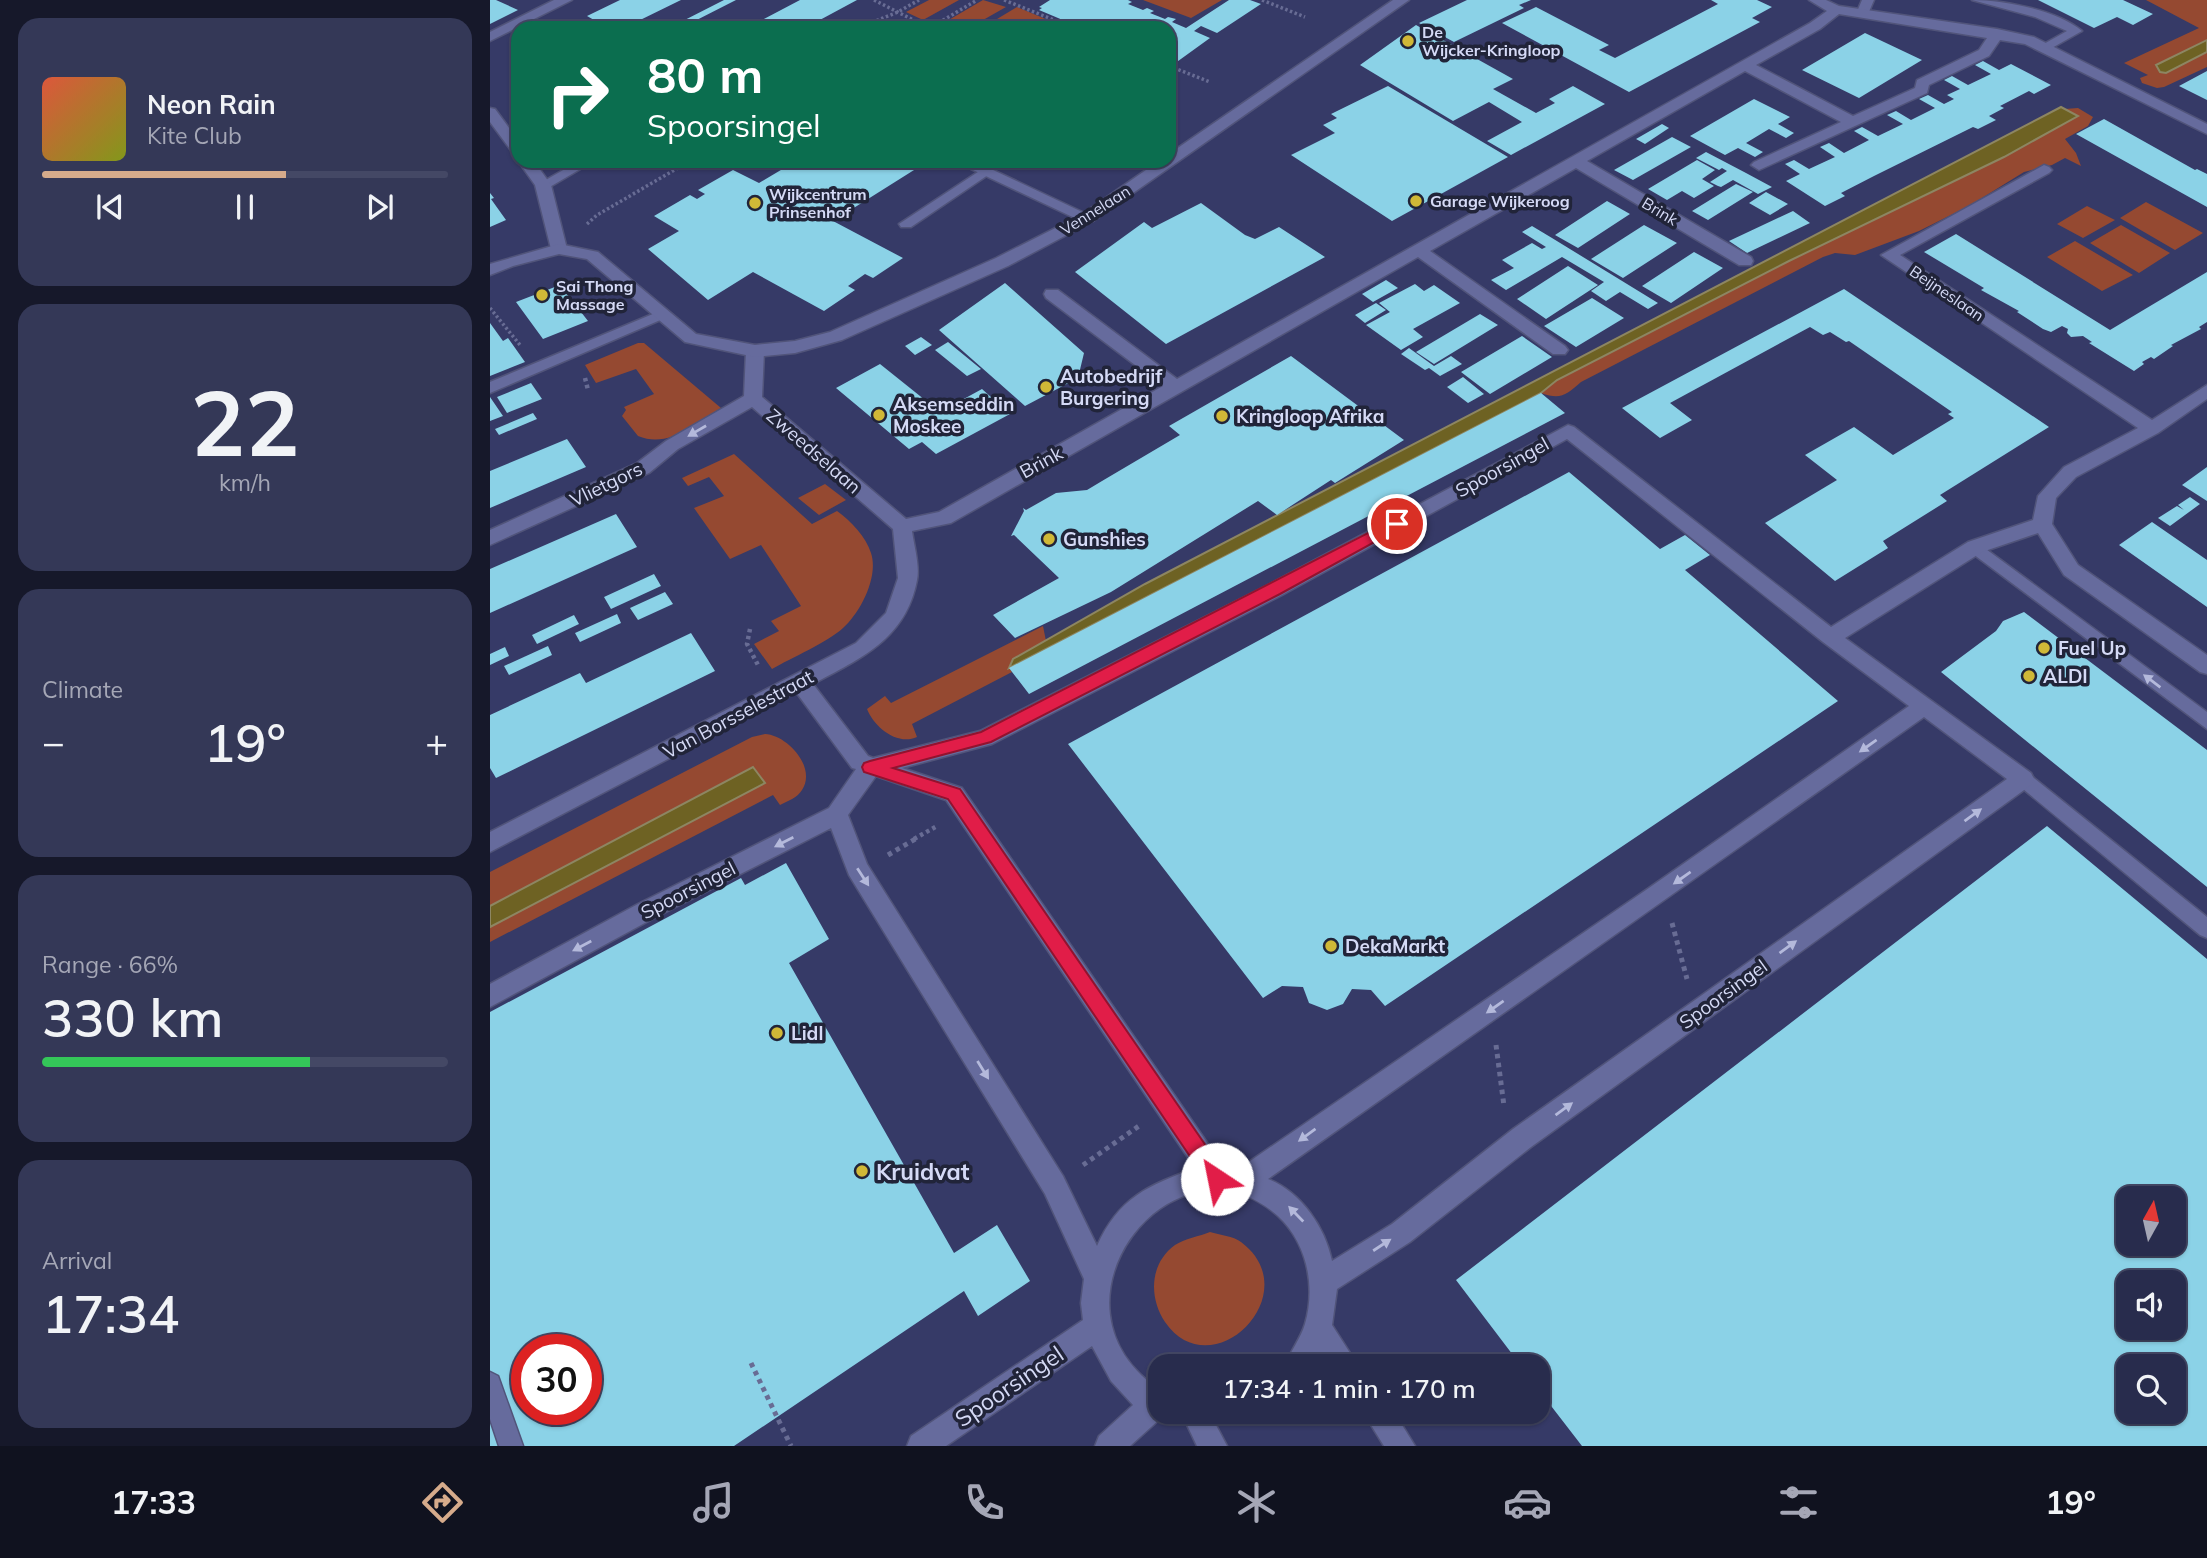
<!DOCTYPE html>
<meta charset="utf-8">
<style>
:root{--surface:#282c4d;--page:#343857;--text:#f1f3f6;--muted:#a5a7b6;--line:#444865;--accent:#d6ab8b}
body{margin:0;font-family:Mulish,sans-serif;background:var(--page);color:var(--text);height:100vh;display:flex;flex-direction:column;font-size:26px;white-space:nowrap}
*{box-sizing:border-box;margin:0}
p{font-size:23px;color:var(--muted)}
.icon{flex:none;width:38px;height:38px;fill:none;stroke:currentColor;stroke-width:2;stroke-linecap:round;stroke-linejoin:round}
.map{position:relative;flex:1;overflow:hidden}
.side{display:flex;flex-direction:column;gap:18px;padding:18px;background:#16182a;width:490px}
.side>*{flex:none}
.top-card{position:absolute;left:21px;top:21px;width:665px;height:147px;border-radius:21px;box-shadow:0 2px 5px #0004,0 0 0 2px var(--line);background:#0b6e4f;color:#fff;overflow:hidden}
.needle{width:46px;rotate:8deg}
.tools{position:absolute;left:1626px;top:1186px;display:grid;gap:14px}
.tools a{display:grid;place-items:center;width:70px;height:70px;border-radius:14px;background:var(--surface);box-shadow:0 2px 5px #0004,0 0 0 2px var(--line);font-size:35px}
.speed{position:absolute;left:21px;top:1334px;display:flex;gap:14px;font-size:35px;font-weight:700;text-align:center}
.speed>*{display:grid;place-content:center;width:91px;height:91px;border-radius:50%;background:var(--surface);box-shadow:0 2px 5px #0004,0 0 0 2px var(--line);line-height:1}
.speed .limit{border:10px solid #d22;background:#fff;color:#111}
.pin{position:absolute;display:grid;place-items:center;width:60px;height:60px;color:#fff;margin:-30px;border:4px solid #fff;border-radius:50%;box-shadow:0 2px 7px #0007}
.me{position:absolute;width:77px;margin:-38px;rotate:326deg;stroke-linejoin:round;filter:drop-shadow(0 0 5px #0008)}
.turn{display:flex;align-items:center;gap:24px;height:147px;padding:0 21px;font-size:32px}
.turn .icon{width:91px;height:91px;stroke-width:2.5}
.turn b{display:block;font-size:49px;line-height:60px}
.big{font-size:52px;font-weight:600;line-height:1.1}
.side .card{flex:1;display:flex;flex-direction:column;justify-content:center;gap:10px;min-width:0;padding:0 24px;border-radius:21px;background:var(--page)}
.side .dial{align-items:center;gap:0}
.dial b{font-size:91px;line-height:1}
.song{display:flex;align-items:center;gap:21px}
.cover{width:84px;height:84px;border-radius:10px;background:linear-gradient(135deg,hsl(10 70% 55%),hsl(70 70% 35%))}
.played{height:7px;border-radius:4px;background:linear-gradient(90deg,var(--accent) 60%,var(--line) 60%)}
.keys{display:flex;justify-content:space-around;direction:ltr}
.heat{display:flex;justify-content:space-between;align-items:center;font-size:38px;direction:ltr}
.charge{height:10px;border-radius:5px;background:linear-gradient(90deg,#34c759 66%,var(--line) 0)}
.trip{position:absolute;left:658px;top:1354px;width:402px;height:70px;border-radius:21px;background:var(--surface);box-shadow:0 2px 5px #0004,0 0 0 2px var(--line);font-weight:600;line-height:70px;text-align:center}
.tab-bar{display:flex;height:112px;justify-content:space-around;align-items:center;background:#10121f;color:var(--muted)}
.tab-bar .icon{width:49px;height:49px}
.tab-bar .selected{color:var(--accent)}
.tab-bar b{font-size:32px;color:var(--text)}
main{display:flex;flex:1;min-height:0}
.map>svg:first-child{display:block}
</style>
<main>
<section class="side">
<div class="card">
<div class="song"><i class="cover"></i><div><b>Neon Rain</b><p>Kite Club</p></div></div>
<div class="played"></div>
<div class="keys"><svg class="icon" aria-label="previous" viewBox="0 0 24 24"><path d="M18 5L8 12l10 7zM5 5v14"/></svg><svg class="icon" aria-label="pause" viewBox="0 0 24 24"><path d="M8 5v14M16 5v14"/></svg><svg class="icon" aria-label="next" viewBox="0 0 24 24"><path d="M6 5l10 7-10 7zM19 5v14"/></svg></div>
</div>
<div class="card dial"><b>22</b><p>km/h</p></div>
<div class="card"><p>Climate</p>
<div class="heat"><a>−</a><b class="big">19°</b><a>+</a></div>
</div>
<div class="card"><p>Range · 66%</p><b class="big">330 km</b><div class="charge"></div></div>
<div class="card"><p>Arrival</p><b class="big">17:34</b></div>
</section>
<div class="map">
<svg width="1717" height="1446" viewBox="0 0 1717 1446">
<rect width="100%" height="100%" fill="#363a67"/>
<path fill="#954931" d="M439 0H469L433 20 416 12Z
M493 0 516 7 479 28H445Z
M653 0H732L701 18Z
M1656 0H1717V40L1666 65 1676 73 1717 52V67L1674 87 1667 88 1652 83 1650 78 1658 75 1634 63 1709 28Z
M527 7 577 28H492Z
M1588 108 1603 117 1598 126 1575 139 1586 153 1591 166 1575 158 1562 165 1534 172 1479 206 1429 231 1365 255 1345 253 1333 257 1091 382C1076 395 1071 400 1051 393L1067 380 1299 261 1514 157 1588 116 1575 109Z
M1656 202 1713 233 1685 250 1630 218Z
M1597 206 1625 220 1593 238 1567 224Z
M1631 225 1680 253 1649 273 1600 243Z
M1585 241 1643 275 1612 291 1557 257Z
M148 343H154L231 408C206 423 179 449 148 436L132 416 136 410 134 407 164 394 146 369 106 383 95 365Z
M244 454 322 524 347 511C361 521 376 537 381 553 389 577 370 613 353 628 338 642 301 658 282 669L264 644 289 631 281 621 311 606 271 545 240 559 204 508 234 496 219 477 198 486 192 478Z
M335 484 356 500 329 515 308 498Z
M553 626 556 641 523 659 519 668 522 672 422 724 427 737C407 746 384 727 377 709L395 696 401 703Z
M275 734C297 735 327 767 312 790 307 798 298 801 290 805L283 795 0 942V927L275 783 262 767 0 906V872L262 737Z
M720 1232C730 1235 743 1236 751 1242 819 1293 722 1390 675 1322 659 1298 659 1264 685 1245 694 1239 710 1236 720 1232Z"/>
<path fill="#6e6223" stroke="#8d8662" stroke-width="2" d="M1717 40V52L1676 73 1670 72 1666 65Z
M1571 107 1588 116 1514 157 1299 261 1067 380 1051 393 519 668 523 659 655 584Z
M263 767 275 783 0 927V906Z"/>
<path fill="#8bd2e7" fill-rule="evenodd" d="M0 0H6L28 10 0 24Z
M130 0H191L142 24 135 20 120 28H99L93 25 104 20 97 16Z
M234 0H246L191 28H179Z
M310 0H367L315 28H257Z
M560 0H638L642 2 638 4 653 10 657 8 664 11 660 13 675 19 678 17 686 19 682 22 696 28 739 0H760L771 4 727 33 711 26 704 31 720 38 684 64 679 62V28L587 26 549 10 552 8 549 7Z
M977 0H1041L1029 5 1034 8 964 42 929 23Z
M1221 0H1267L1282 7 1262 18 1270 22 1139 92 1012 23 1046 7 1119 45 1109 50 1125 58 1228 4Z
M1548 0H1633L1663 14 1643 25 1627 17 1604 28Z
M926 25 1023 79 1003 89 1046 113 1065 103 1059 99 1083 86 1115 104 1021 155 997 141 1032 122 999 102 963 121 870 65Z
M1375 33 1432 60 1369 98 1312 70Z
M1493 61 1509 70 1521 64 1561 85 1544 94 1539 91 1510 106 1514 108 1499 116 1506 120 1488 129 1483 127 1384 176 1351 193 1355 196 1335 206 1296 181 1310 174 1295 164 1304 160 1319 169 1345 157 1330 147 1339 143 1354 153 1379 140 1364 131 1372 127 1388 136 1413 124 1397 115 1406 111 1421 120 1445 108 1429 99 1438 95 1454 104 1464 99 1457 95 1470 89 1454 80 1462 76 1478 85 1501 74 1485 65Z
M1717 71V100L1689 86Z
M898 86 1018 157 902 221 801 155 845 133 833 125 847 118 841 114Z
M1264 99 1300 117 1288 124 1304 133 1296 138 1279 129 1256 143 1273 152 1265 157 1248 148 1235 155 1200 136Z
M1614 119 1705 170 1707 169 1717 174V207L1586 134Z
M1172 124 1179 128 1155 144 1146 139Z
M1182 137 1201 147 1143 180 1124 170Z
M1216 152 1256 173 1282 187 1268 194 1243 180 1231 187 1228 186 1220 182 1237 171 1232 168 1229 170 1206 158Z
M1207 160 1225 170 1212 179 1224 186 1204 198 1192 191 1177 200 1158 189Z
M306 161H424L432 165 343 221 413 258 383 278 375 274 358 286 365 290 334 311 263 272 218 300 158 249 189 231 164 216 200 195 207 199 215 194 208 190 243 170 269 183Z
M1246 184 1263 192 1218 220 1202 211Z
M1276 192 1298 204 1280 215 1259 203Z
M0 193 4 198 1 199 16 220 0 227Z
M1117 201 1140 214 1088 248 1065 235Z
M711 203 755 235 765 239 789 227 835 257 676 344 585 272 654 222 662 228Z
M1303 211 1320 223 1257 253 1239 241Z
M1154 225 1187 243 1133 278 1101 259Z
M1042 226 1062 238 1168 303 1158 309 1130 292 1116 301 1101 291 1114 282 1072 257 1016 290 1001 280 1024 268 1012 260 1042 243 1052 249 1056 247 1032 232Z
M1466 234 1620 330 1717 272V322L1709 327 1711 329 1681 345 1683 346 1664 359 1661 357 1652 362 1654 364 1644 371 1599 343 1602 342 1593 336 1581 337 1577 333 1578 329 1572 326 1561 332 1553 329 1527 312 1529 311 1491 290 1494 288 1434 252Z
M1204 252 1233 268 1181 303 1152 286Z
M1078 266 1108 285 1056 319 1027 299Z
M896 280 908 288 883 302 872 294Z
M515 283 594 353 588 378 535 406 449 330Z
M925 284 934 291 944 285 970 303 923 329 933 337 911 350 876 325 900 312 889 303Z
M70 285 98 321 53 339 26 302Z
M1354 289 1559 427 1450 495 1457 501 1393 541 1398 548 1345 581 1275 523 1347 480 1315 455 1364 427 1403 455 1464 418 1458 414 1462 412 1359 341 1356 342 1340 332 1333 335 1320 327 1180 403 1202 420 1170 438 1132 408Z
M1102 298 1134 318 1086 347 1054 326Z
M886 303 896 310 875 323 865 315Z
M990 314 1008 325 944 364 926 352Z
M0 323 13 341 18 338 35 362 0 376Z
M1032 336 1062 357 1000 394 971 372Z
M431 337 442 345 425 355 415 346Z
M458 342 491 369 477 376 445 350Z
M919 348 944 366 961 356 972 364 950 376 939 368 935 370 911 354Z
M801 356 914 440 845 483 841 480 787 515 768 501 621 592 525 638 503 615 569 578 524 535 521 536 534 511 533 508 536 510 566 493 597 490 612 481 690 435 679 426Z
M390 364 450 412 492 389 520 414 446 454 432 442 419 449 346 388Z
M973 377 994 394 978 403 957 387Z
M41 383 52 399 17 413 7 397Z
M1051 393 1075 413 539 694 519 668Z
M0 397 13 416 0 421Z
M43 413 47 419 9 435 5 429Z
M77 439 96 467 0 508V471Z
M1717 467V501L1692 485Z
M1079 472 1170 549 1195 535 1220 555 1195 570 1348 701 895 1006 881 990 862 989 853 1004 837 1010 819 1003 813 987 792 986 773 998 578 744Z
M1700 497 1710 504 1680 526 1668 518 1687 506 1694 510 1688 505Z
M126 514 147 547 0 613V569Z
M1662 522 1717 560V607L1629 545Z
M164 574 171 586 121 609 114 597Z
M175 592 183 604 148 620 140 608Z
M1534 612 1717 750V887L1451 672 1506 631 1513 621Z
M127 614 131 623 90 642 85 633Z
M84 615 89 624 47 644 42 635Z
M201 633 225 671 6 778 0 768V715L90 673 96 683Z
M58 646 62 655 19 675 14 666Z
M15 647 19 656 0 665V654Z
M1557 826 1717 959V1446H1092L1048 1389V1367H1032L966 1280ZM1638 1199H1684V1244H1638ZM1638 1283H1684V1328H1638ZM1638 1367H1684V1412H1638Z
M296 863 339 939 299 963 464 1253 507 1225 540 1281 488 1316 474 1291 244 1446H0V1012L251 878 255 885ZM37 1349H96V1409H37Z"/>
<g fill="none" stroke-linecap="round" stroke-linejoin="round">
<g stroke="#51547a" stroke-width="3">
<path id="lane" d="M1372 0H1384L1378 14 1372 17 1366 14Z
M1482 0C1514 0 1567 10 1592 31L1560 49H1552V45L1577 31 1545 17Z
M89 161H104L58 188 53 189 47 185Z
M494 168 500 172 498 175 421 227H411L409 224Z
M170 311 177 315 175 318 0 393V382Z
M1485 541 1717 712V729L1479 551 1477 547Z
M1533 772 1539 774 1717 917V938L1710 935 1527 784 1524 779 1527 774Z
M0 1372 8 1376 33 1446H9L0 1419Z"/>
</g>
<g stroke="#51547a" stroke-width="3">
<path id="street" d="M64 0H82L0 41V32Z
M1319 0H1336L1349 6 1507 29 1544 37 1717 124V134L1535 44 1510 40 1499 56 1439 85 1437 93 1269 170 1261 165 1264 162 1351 122 1255 71 1097 161 1261 257 1263 261 1261 265H1249L1086 168 940 251 1075 346 1078 350 1075 354H1063L928 257 461 523 422 531C424 546 430 566 427 580 416 639 371 658 323 684L378 756 383 758 490 731 778 585 1078 425 1084 427 1341 627 1478 542 1543 520 1548 496 1574 467 1648 428 1391 255 1554 165 1559 167 1562 170 1559 173 1410 255 1662 420 1717 385V399L1668 433 1586 477 1566 498 1562 524 1588 565 1717 655V674L1710 672 1574 575 1548 533 1492 552 1355 638 1541 773 1544 779 1541 785 1041 1147 920 1242 847 1289 842 1325 869 1367H838L829 1354 823 1367H794C800 1352 811 1338 815 1324 826 1286 817 1243 788 1216 684 1123 542 1305 670 1390V1412L680 1414 671 1418 640 1446H605L609 1436 643 1405 621 1381 602 1346 456 1446H417L421 1436 593 1320 591 1303 594 1279 555 1194 359 875 341 828 164 918 0 1007V984L148 904 339 808 366 769 362 768 306 692 0 852V832L366 643 396 613 408 578 403 529 262 407 188 449 159 473 0 545V530L147 463 176 441 254 396 256 351 265 345 274 351 272 397 416 519 449 512 673 386 556 298 554 294 556 290H568L687 379 1320 23 1337 11ZM1349 14 1497 38 1489 50 1427 80 1425 88 1363 116 1266 65 1330 29ZM1077 439 1333 642 1419 706 1156 890 750 1168 734 1167 472 788 412 768 502 744 792 595ZM1434 717 1517 779 1023 1129 902 1224 842 1261C835 1227 811 1192 778 1179ZM386 776 456 800 705 1168C658 1186 629 1197 607 1246L573 1176 377 864 358 815Z
M0 108 5 109 28 140V154L23 153 0 122Z
M28 161H44L61 185 77 249 75 252H63L61 249 45 185Z
M464 161H484L605 218 603 221H591Z
M691 1412H719L737 1446H707Z
M873 1412H904L925 1446H894Z"/>
</g>
<g stroke="#51547a" stroke-width="3">
<path id="secondary" d="M903 0H919L603 221 518 266 352 340 305 353 265 357 195 342 97 259 69 254 23 266 0 275V264L69 244 108 252 206 334 265 345 305 341 340 332 506 258 591 215 669 161H679V154Z"/>
</g>
<path stroke="#686c94" stroke-width="3.5" stroke-dasharray="2.5 2.5" stroke-linecap="butt" d="M384 0 439 28
M514 0 584 28
M772 0 815 17
M368 28 408 12 429 0
M440 28 487 0
M679 66 720 82
M97 224 107 215 200 161
M0 308 30 345"/>
<path stroke="#686c94" stroke-width="4.5" stroke-dasharray="3.5 3.5" stroke-linecap="butt" d="M95 378 98 390
M260 629 257 644 269 667
M424 839 447 826"/>
<path stroke="#686c94" stroke-width="5" stroke-dasharray="4.5 4.5" stroke-linecap="butt" d="M398 855 427 838
M1182 923 1197 979
M1006 1045 1014 1106
M593 1165 649 1126
M261 1363 301 1446"/>
<use href="#lane" fill="#666b9d" fill-rule="evenodd"/>
<use href="#street" fill="#666b9d" fill-rule="evenodd"/>
<use href="#secondary" fill="#666b9d" fill-rule="evenodd"/>
</g>
<defs><path id="oneway-solid" d="M-6-.8H1V-3.2L6.5 0L1 3.2V.8H-6Z" transform="scale(1.75)"/></defs>
<g fill="#b4b9db">
<use href="#oneway-solid" transform="translate(207 431) rotate(150)"/>
<use href="#oneway-solid" transform="translate(1662 681) rotate(-143)"/>
<use href="#oneway-solid" transform="translate(1378 746) rotate(145)"/>
<use href="#oneway-solid" transform="translate(1483 815) rotate(-36)"/>
<use href="#oneway-solid" transform="translate(294 842) rotate(153)"/>
<use href="#oneway-solid" transform="translate(373 877) rotate(57)"/>
<use href="#oneway-solid" transform="translate(1192 878) rotate(145)"/>
<use href="#oneway-solid" transform="translate(92 946) rotate(152)"/>
<use href="#oneway-solid" transform="translate(1298 947) rotate(-36)"/>
<use href="#oneway-solid" transform="translate(1005 1007) rotate(145)"/>
<use href="#oneway-solid" transform="translate(493 1070) rotate(58)"/>
<use href="#oneway-solid" transform="translate(1074 1109) rotate(-36)"/>
<use href="#oneway-solid" transform="translate(817 1135) rotate(144)"/>
<use href="#oneway-solid" transform="translate(806 1214) rotate(-134)"/>
<use href="#oneway-solid" transform="translate(892 1245) rotate(-33)"/>
</g>
<path fill="#e11d48" stroke="#92132f" stroke-width="2" d="M907 518 912 520V527L790 594 501 742 403 768 470 789 734 1172 737 1179 734 1186 727 1189 720 1186 458 799 374 772 372 767 374 763 380 761 491 732Z"/>
<g fill="#d0b837" stroke="#212439" stroke-width="2.5">
<circle cx="918" cy="41" r="7"/>
<circle cx="926" cy="201" r="7"/>
<circle cx="265" cy="203" r="7"/>
<circle cx="52" cy="295" r="7"/>
<circle cx="556" cy="387" r="7"/>
<circle cx="389" cy="415" r="7"/>
<circle cx="732" cy="416" r="7"/>
<circle cx="559" cy="539" r="7"/>
<circle cx="1554" cy="648" r="7"/>
<circle cx="1539" cy="676" r="7"/>
<circle cx="841" cy="946" r="7"/>
<circle cx="287" cy="1033" r="7"/>
<circle cx="372" cy="1171" r="7"/>
</g>
<g text-anchor="middle" dominant-baseline="central" stroke-width="7" stroke-linejoin="round" paint-order="stroke">
<g font-size="16" font-weight="bold" fill="#d5daf6" stroke="#212439" text-anchor="start">
<text x="932" y="32">De<tspan x="932" dy="18">Wijcker-Kringloop</tspan></text>
<text x="279" y="194">Wijkcentrum<tspan x="279" dy="18">Prinsenhof</tspan></text>
<text x="940" y="201">Garage Wijkeroog</text>
<text x="66" y="286">Sai Thong<tspan x="66" dy="18">Massage</tspan></text>
</g>
<g font-size="16" fill="#d5daf6" stroke="#212439">
<text transform="translate(605 210) rotate(-32)">Vennelaan</text>
<text transform="translate(1170 211) rotate(31)">Brink</text>
<text transform="translate(1457 293) rotate(34)">Beijneslaan</text>
</g>
<g font-size="19" font-weight="bold" fill="#d5daf6" stroke="#212439" text-anchor="start">
<text x="570" y="376">Autobedrijf<tspan x="570" dy="22">Burgering</tspan></text>
<text x="403" y="404">Aksemseddin<tspan x="403" dy="22">Moskee</tspan></text>
<text x="746" y="416">Kringloop Afrika</text>
<text x="573" y="539">Gunshies</text>
<text x="1568" y="648">Fuel Up</text>
<text x="1553" y="676">ALDI</text>
<text x="855" y="946">DekaMarkt</text>
<text x="301" y="1033">Lidl</text>
</g>
<g font-size="19" fill="#d5daf6" stroke="#212439">
<text transform="translate(324 451) rotate(41)">Zweedselaan</text>
<text transform="translate(551 462) rotate(-29)">Brink</text>
<text transform="translate(1012 467) rotate(-29)">Spoorsingel</text>
<text transform="translate(116 484) rotate(-26)">Vlietgors</text>
<text transform="translate(248 714) rotate(-28)">Van Borsselestraat</text>
<text transform="translate(198 890) rotate(-27)">Spoorsingel</text>
<text transform="translate(1233 994) rotate(-36)">Spoorsingel</text>
</g>
<g font-size="23" font-weight="bold" fill="#d5daf6" stroke="#212439" text-anchor="start">
<text x="386" y="1171">Kruidvat</text>
</g>
<g font-size="23" fill="#d5daf6" stroke="#212439">
<text transform="translate(519 1386) rotate(-34)">Spoorsingel</text>
</g>
</g>
</svg>
<div class="tools">
<a><svg class="needle" viewBox="-14 -14 28 28"><path d="M0-13l5 13h-10z" fill="#e53935"/><path d="M0 13l5-13h-10z" fill="#a5a7b6"/></svg></a>
<a><svg class="icon" aria-label="sound" viewBox="0 0 24 24"><path d="M4 9h4l5-4v14l-5-4H4zM17 9q2 3 0 6"/></svg></a>
<a><svg class="icon" aria-label="search" viewBox="0 0 24 24"><circle cx="10" cy="10" r="6"/><path d="M15 15l6 6"/></svg></a>
</div>
<div class="speed"><div class="limit">30</div></div>
<div class="pin" style="left:907px;top:524px;background:#d93025"><svg class="icon" aria-label="arrive" viewBox="0 0 24 24"><path d="M6 21V4h12l-3 4 3 4H6"/></svg></div>
<svg class="me" style="left:727px;top:1179px" viewBox="-20 -20 40 40"><circle r="19" fill="#fff"/><path d="M0-13L10 11 0 6-10 11z" fill="#e11d48"/></svg>
<div class="trip">17:34 · 1 min · 170 m</div>
<div class="top-card">
<div class="turn"><svg class="icon" aria-label="right" viewBox="0 0 24 24"><path d="M7 20v-9h11M14 6l5 5-5 5"/></svg><div><b>80 m</b>Spoorsingel</div></div>
</div>
</div>
</main>
<nav class="tab-bar">
<b>17:33</b>
<svg class="icon selected" aria-label="directions" viewBox="0 0 24 24"><path d="M12 3l9 9-9 9-9-9zM9 14v-3h6M13 9l2 2-2 2"/></svg>
<svg class="icon" aria-label="music" viewBox="0 0 24 24"><path d="M9 18V5l10-2v13"/><circle cx="6" cy="18" r="3"/><circle cx="16" cy="16" r="3"/></svg>
<svg class="icon" aria-label="phone" viewBox="0 0 24 24"><path d="M5 4h4l2 5-3 2q2 4 5 5l2-3 5 2v4C11 20 4 13 5 4z"/></svg>
<svg class="icon" aria-label="climate" viewBox="0 0 24 24"><path d="M12 3v18M4 7l16 10M4 17L20 7"/></svg>
<svg class="icon" aria-label="car" viewBox="0 0 24 24"><path d="M5 17H2v-5l4-1 3-4h7l3 4 3 1v5h-3M9 17h6M6 11h13"/><circle cx="7" cy="17" r="2"/><circle cx="17" cy="17" r="2"/></svg>
<svg class="icon" aria-label="filters" viewBox="0 0 24 24"><path d="M4 7h16M4 17h16"/><circle cx="9" cy="7" r="2"/><circle cx="15" cy="17" r="2"/></svg>
<b>19°</b>
</nav>
